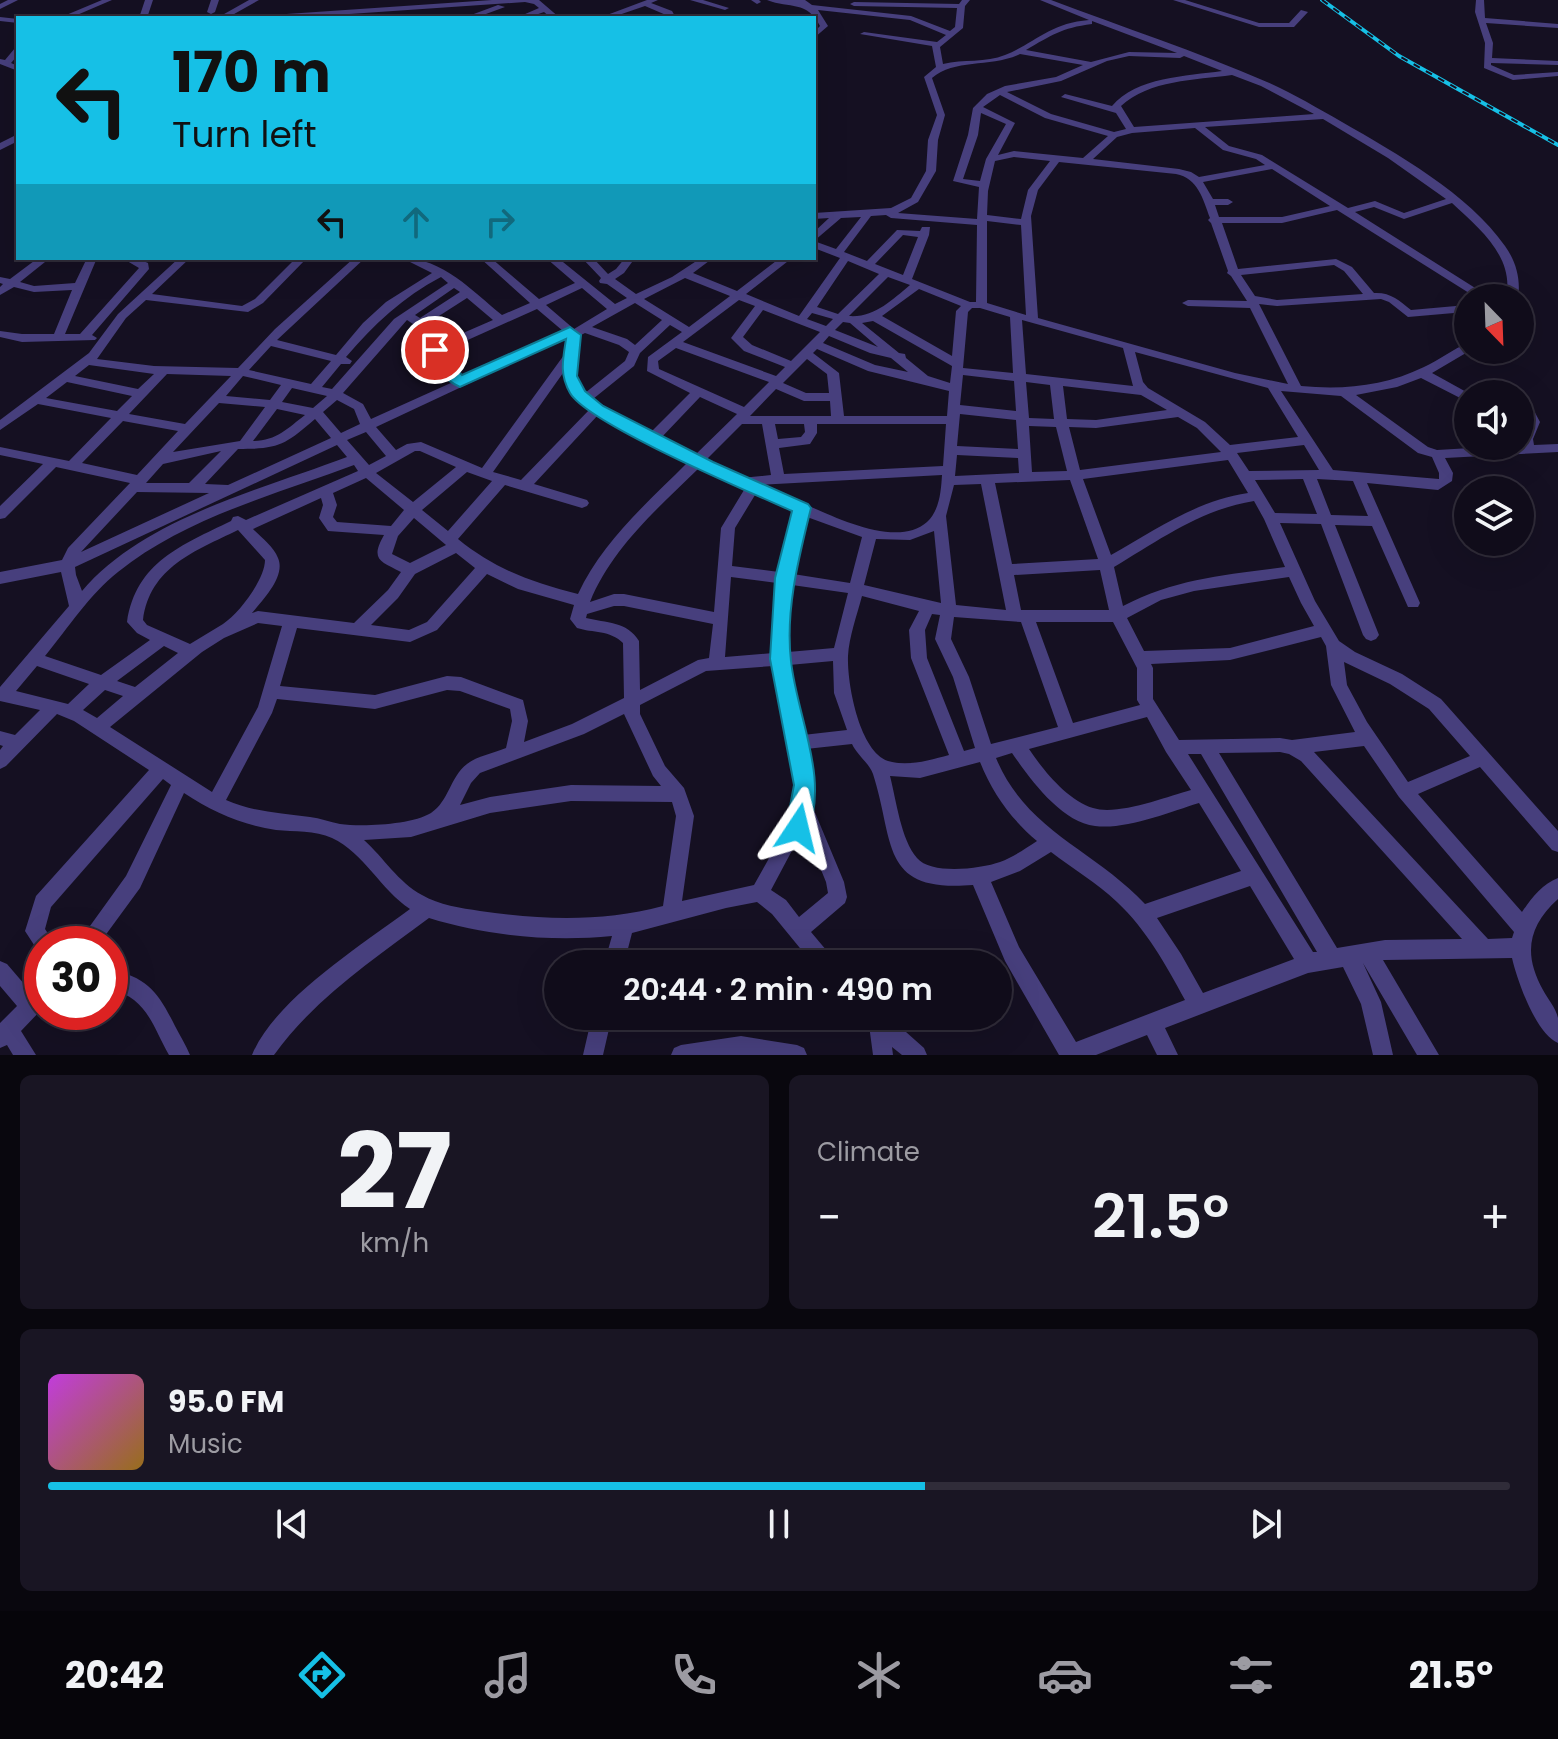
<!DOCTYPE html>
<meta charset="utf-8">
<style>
:root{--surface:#100c1a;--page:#191523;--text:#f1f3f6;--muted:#9c9ba2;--line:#302c39;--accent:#16c0e6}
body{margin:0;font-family:Poppins,sans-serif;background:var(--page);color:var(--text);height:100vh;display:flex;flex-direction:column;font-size:30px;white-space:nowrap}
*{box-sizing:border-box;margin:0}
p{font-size:26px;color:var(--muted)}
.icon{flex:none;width:44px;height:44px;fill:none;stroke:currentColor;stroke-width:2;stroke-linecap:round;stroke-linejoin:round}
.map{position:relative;height:1055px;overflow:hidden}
.drawer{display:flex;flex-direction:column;gap:20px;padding:20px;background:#09070e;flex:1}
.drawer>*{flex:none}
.banner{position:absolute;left:16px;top:16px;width:800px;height:244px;border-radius:0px;box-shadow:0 8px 32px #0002,0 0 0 2px var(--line);background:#16c0e6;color:#111;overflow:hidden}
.needle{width:52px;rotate:157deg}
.controls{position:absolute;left:1454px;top:284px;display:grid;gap:16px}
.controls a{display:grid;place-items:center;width:80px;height:80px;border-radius:50%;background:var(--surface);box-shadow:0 8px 32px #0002,0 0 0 2px var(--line);font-size:40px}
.speed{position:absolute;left:24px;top:926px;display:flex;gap:16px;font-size:40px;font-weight:700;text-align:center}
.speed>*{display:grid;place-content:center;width:104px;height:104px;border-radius:50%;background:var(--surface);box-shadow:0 8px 32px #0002,0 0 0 2px var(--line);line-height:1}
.speed .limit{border:12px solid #d22;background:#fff;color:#111}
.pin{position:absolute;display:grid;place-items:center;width:68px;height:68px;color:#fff;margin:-34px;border:4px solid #fff;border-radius:50%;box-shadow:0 2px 8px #0007}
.me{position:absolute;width:88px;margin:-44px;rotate:10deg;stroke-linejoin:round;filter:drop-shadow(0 0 6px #0008)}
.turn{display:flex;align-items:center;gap:28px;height:168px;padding:0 24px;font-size:36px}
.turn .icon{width:104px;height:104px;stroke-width:2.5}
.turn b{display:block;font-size:56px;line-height:68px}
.lanes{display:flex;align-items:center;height:76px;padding:0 24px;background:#0003;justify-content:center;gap:40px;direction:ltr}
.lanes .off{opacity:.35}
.big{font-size:60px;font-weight:600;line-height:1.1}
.drawer .card{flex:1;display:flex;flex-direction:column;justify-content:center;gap:12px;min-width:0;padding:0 28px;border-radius:12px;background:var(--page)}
.drawer .dial{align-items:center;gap:0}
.dial b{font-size:104px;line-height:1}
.song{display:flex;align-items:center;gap:24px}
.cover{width:96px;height:96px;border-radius:12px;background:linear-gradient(135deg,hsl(290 70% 55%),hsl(40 70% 35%))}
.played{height:8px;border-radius:4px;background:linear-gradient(90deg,var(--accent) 60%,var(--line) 60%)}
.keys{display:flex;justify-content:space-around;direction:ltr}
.heat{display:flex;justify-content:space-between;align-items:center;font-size:44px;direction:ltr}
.drawer .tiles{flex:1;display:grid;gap:20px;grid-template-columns:1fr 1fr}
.card:last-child{grid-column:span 2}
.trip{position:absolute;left:544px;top:950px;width:468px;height:80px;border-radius:40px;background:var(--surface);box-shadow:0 8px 32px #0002,0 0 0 2px var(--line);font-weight:600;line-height:80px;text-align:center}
.tab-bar{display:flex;height:128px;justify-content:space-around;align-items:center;background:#06050a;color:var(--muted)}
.tab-bar .icon{width:56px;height:56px}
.tab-bar .current{color:var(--accent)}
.tab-bar b{font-size:36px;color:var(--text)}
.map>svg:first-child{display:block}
</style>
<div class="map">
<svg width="1558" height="1055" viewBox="0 0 1558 1055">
<rect width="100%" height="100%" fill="#151022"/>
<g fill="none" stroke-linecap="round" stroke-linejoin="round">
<path fill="#473f7d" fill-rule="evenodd" d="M8 0H18L0 9V4Z
M102 0H112L70 18H59Z
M145 0H153L147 18H139Z
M211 0H219L215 12 211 14 207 12Z
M249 0H259L227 18H217Z
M492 0H539L560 18H551L544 12 527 18H516L539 8 534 4 525 2 291 18H253L257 16Z
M647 0H658L651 3 672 11 676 18H668L666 15 645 6 610 18H599Z
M690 0H703L729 8 725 10Z
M751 0H759L761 2 757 4Z
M767 0H805L812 5 911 16 950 31 955 27 957 8 854 6 850 4 854 2 959 4 962 0H970L965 6 963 28 940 47 943 64C963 59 986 63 1005 55 1035 43 1050 23 1089 20L1040 0H1051C1122 27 1196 51 1267 82 1292 93 1317 108 1342 122 1396 153 1469 194 1505 246 1516 261 1521 280 1518 298H1506C1515 257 1479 228 1452 203L1404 219 1374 207 1355 212 1491 298H1477L1337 210 1282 223H1222L1238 269 1336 259 1352 267 1374 293C1390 292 1399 300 1411 310L1456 306 1468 311V318L1454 313 1408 317 1389 302 1381 299 1277 306 1259 304 1301 386C1344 390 1385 386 1424 367 1439 360 1453 349 1468 343V350H1471L1432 373 1470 394H1468V402L1421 378 1397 387 1356 395 1428 447 1437 450 1521 445V439L1528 422 1520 407V394H1514L1520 391 1524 392 1540 422 1533 439 1534 445 1558 444V452L1445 458 1453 473 1452 481 1438 490 1367 483 1420 603 1418 607H1408L1372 526 1335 525 1379 635 1376 639 1371 641 1366 639 1363 635 1321 524 1280 523 1315 601 1339 641 1355 652 1402 674 1441 699 1558 831V852L1552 850 1480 767 1418 794 1522 912C1531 899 1542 884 1558 878V899C1528 926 1523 954 1543 990 1547 998 1556 1008 1558 1018 1558 1026 1558 1035 1558 1043 1536 1034 1517 980 1512 958L1385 960H1383L1439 1055H1417L1363 963 1381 1002 1393 1055H1373L1361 1004 1343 967 1308 973 1165 1028 1178 1055H1157L1147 1035 1096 1055H1059L1005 961 973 885C879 893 895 842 873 774 869 763 857 755 852 744L806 749 814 785 811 803 844 882 847 897 845 903 811 932 832 957 835 964H813L772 914 757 902 726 908 632 933 624 964H604L612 936C552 942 487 936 429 918 374 959 315 998 274 1055H252C274 1000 363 944 410 909 381 890 364 853 332 838 315 830 294 832 276 830 242 825 213 812 184 793L140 888 99 944H77L126 876 171 785 163 779 51 907 45 929 55 944H42V952L38 951 25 931 36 896 149 770 74 721 57 714 6 766 0 769V750L3 746 0 745V731L15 735 40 710 0 701V687L69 606 61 572 0 584V572L62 560 68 548 130 483 56 467 5 518 0 519V506L43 464 0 455V447L69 461 111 418 38 404 0 430V420L89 353 118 314 179 258H190L152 294 242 306 255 299 296 258H307L263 303 248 312 146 300 126 318 97 359 154 366 238 368 275 329 354 258H365L277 340 336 355 363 323 386 302 432 273 402 258C443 258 472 291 502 315L530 303 480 258H491L539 299 575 283 546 258H558L615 304 627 298 607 284 600 283 599 281 601 278 582 258H593L608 274 616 269 625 258H635L624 273 615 279 636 294 672 277 701 258H713L693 273 737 291 780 258H792L746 294 799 316 840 258 814 248V232L829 218 814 219V213L891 208 911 198 926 171 928 140 937 115 924 77 936 67 932 46 860 34 864 32 937 42 946 35 910 20 818 10 828 26 814 38V32L820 26C807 0 790 9 767 0ZM1092 21 1177 53 1129 52 1091 62 1026 50C1052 35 1061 28 1092 24ZM1020 54 1083 65 1056 77 1005 86 987 94 973 108 968 135 953 181 979 187 977 219 898 213 918 202 936 171 938 140 945 115 932 78C955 58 990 68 1020 54ZM1129 56 1180 58 1184 56 1222 71C1187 76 1136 77 1112 106L1065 94 1061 97 1116 113 1126 129 1114 132 1051 114 1007 92 1061 81 1107 61ZM1232 75 1261 86 1314 114 1134 127 1121 106C1149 80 1195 80 1232 75ZM1000 95 1045 118 1108 136 1083 158 1014 151 998 155 1015 123 983 107ZM981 113 1006 124 986 159 980 181 963 179 978 135ZM1323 119 1388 158 1446 199 1404 213 1375 201 1348 208 1262 155 1229 146 1205 127ZM1195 128 1223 150 1256 159 1265 165 1199 177 1191 172 1179 169 1093 159 1117 137 1132 133ZM1014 157 1050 161 1028 190 1021 219 987 215 988 191 995 161ZM1059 162 1176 174C1198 178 1203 199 1210 218L1208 220 1211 223 1228 271 1227 273 1231 276 1247 301 1188 300 1182 303 1188 306 1250 308 1288 384 1235 373 1038 318 1031 216 1038 190ZM1272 169 1330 206 1282 217H1219L1215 205H1228L1233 202 1228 199H1213L1203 182ZM886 215 891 218 977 225 976 302H970L912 279 929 235 930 227H922L920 231 897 230 867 261 844 252 871 216ZM861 217 836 249 814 241 841 218ZM987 221 1021 225 1026 315 987 303ZM903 235 918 237 903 275 875 264ZM848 261 879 274 838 314 817 307ZM1334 265 1344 271 1363 294 1277 300 1255 296 1241 275ZM441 277 448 283 394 319 332 389 322 387 341 364H350L352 361 346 357C374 324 403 297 441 277ZM888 277 910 285C892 300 874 318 849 316ZM685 278 730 296 689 327 644 299ZM454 288 460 292 420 318 415 315ZM582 288 607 309 574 329 546 305ZM919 289 961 306 956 311 952 356 882 316ZM467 298 493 320 447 340 443 334 428 323ZM739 300 755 306 731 338 744 351 785 367 776 376 683 342ZM635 303 662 320 635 345 627 339 592 327ZM972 308H980L1010 317 1013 373 963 368 968 312ZM537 309 563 331 462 377 441 354V352ZM763 310 820 332 791 361 752 345 743 337ZM812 313 833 319 826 326 807 319ZM407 320 434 338 429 355 453 382 371 419 363 404 343 393ZM1022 320 1123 348 1133 386 1026 374ZM873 321 952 366 950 383 928 376 906 358 905 354 899 353 862 323ZM843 322 850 323 878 347 835 330ZM670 325 682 332 648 357 647 371 690 393 650 433 593 399 634 366 640 353ZM585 333 619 345 629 352 625 361 585 393C571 376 575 356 579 336ZM829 336 870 353 891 358 908 372 875 365 823 343ZM568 337 564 355 482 468 421 442 407 444 396 450 376 427ZM271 346 331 361 311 384 249 370ZM676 348 769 382 744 407 659 369 658 361ZM817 349 868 371 949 391 947 416H844L839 373 813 353ZM1135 352 1268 388 1298 437 1230 445 1205 422 1148 388 1143 382ZM807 359 827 374 829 393H806L783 383ZM89 365 154 374 138 389 75 376ZM563 373C567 390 577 398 590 409L521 480 493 472ZM167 374 231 376 185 424 129 414ZM963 375 1014 381 1016 411 960 405ZM243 376 281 385 270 400 226 396ZM67 382 132 396 117 411 46 398ZM1026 382 1050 385 1054 419 1029 418ZM1063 386 1141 395 1167 410 1096 420 1067 419ZM292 388 327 396 313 408 282 402ZM776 389 804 401H830L831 416H750ZM1281 391 1341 396 1418 453 1432 457 1439 473V479L1333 470ZM700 397 737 414 694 456 660 439ZM337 400 354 409 360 424 341 433 323 412ZM219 403 265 407 240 441 173 452ZM277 409 305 415C288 428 276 441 253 441ZM960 414 1016 420 1018 449 957 446ZM598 415 687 463C647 503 602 542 578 594 532 582 496 570 458 539L505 485 582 508 587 506 589 503 587 500 534 484ZM1178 417 1197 428 1221 452 1080 470 1069 427 1096 428ZM315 419 331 438 228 485 205 484 238 449C279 449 285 445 315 419ZM123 421 178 431 137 475 82 463ZM742 424H762L771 475 741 478 705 461ZM775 424H804L805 432 801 437 778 439ZM817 424H946L943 466 784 474 779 448 810 444 817 433ZM1029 426 1056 427 1067 471 1032 472ZM366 432 386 456 369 465 347 440ZM337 445 347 457C260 490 144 518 82 591L76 575 75 567ZM1304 445 1319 470 1249 471 1237 453ZM221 451 189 483H146L163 464ZM415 451H420L456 467 413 502 376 473ZM957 455 1018 458 1019 473 955 476ZM1228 460 1248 493C1198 500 1155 530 1111 555L1083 479ZM354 465 358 471 246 520 238 516 233 517 231 521C182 545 136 562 127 622L137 633 150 640 101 675 45 656C68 628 90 594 118 572 185 518 274 495 354 465ZM698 469 744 490 721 528 714 612 624 594H614L590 602C611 549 658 508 698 469ZM467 472 492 481 448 531 422 510ZM942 475C941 490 940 510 927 522 897 549 833 516 804 504 790 498 772 493 759 485ZM366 478 404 510 391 526 337 522 333 517 337 505 333 493ZM1303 479 1317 514 1275 513 1255 480ZM1317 479 1353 481 1368 516 1331 515ZM1070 480 1098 559 1012 564 995 483ZM981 484 1006 610 956 605 946 516 954 485ZM137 492 209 493 81 552ZM755 495 794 512 779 572 732 566 735 528ZM321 498 323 505 319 518 328 531 384 535C370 560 380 561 401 572L388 590 354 623 258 611 252 613C263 600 286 576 278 558 274 547 261 537 253 529ZM1254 501 1264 519 1285 567C1226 575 1177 578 1123 606L1114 567C1159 540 1202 509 1254 501ZM807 517 862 537 850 583 793 574ZM414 518 446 545 410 563 392 554 398 536ZM238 530 265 560C265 579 239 614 223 624 212 631 201 637 190 644L147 625 143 620C150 567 195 551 238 530ZM934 531 941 603 864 585 876 539 910 540ZM456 553 475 568 427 622 409 630 371 625 398 598 415 574ZM1100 570 1109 610H1021L1014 575ZM487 574 518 589 574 605 570 619 577 628C593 633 610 630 623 643L624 698 572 724 524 742 528 721 523 700 461 677 447 676 375 695 280 686 297 628 410 642 437 630ZM731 577 777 583 773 653 725 657ZM1289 577 1301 603 1314 626 1230 648 1144 651 1127 618 1161 600 1194 591ZM792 585 848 593 834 648 788 652ZM862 596 919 611 909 630 911 658 949 755C930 760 908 767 888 761 859 751 847 683 848 656 849 637 857 615 862 596ZM614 606H624L713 624 709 658 698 660 640 690 639 641C627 621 606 623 586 618L587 614ZM932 614 940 615 935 639 953 677 975 748 964 751 927 658 925 630ZM954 617 1021 622 1058 727 991 744 969 677 951 639ZM1036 622H1113L1137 668V700L1140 705 1073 723ZM258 623 282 626 258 707 212 792 110 727 202 652 224 638ZM1321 637 1326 646 1331 685 1355 732 1292 740 1280 738 1179 740 1153 699V668L1151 664 1230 660ZM164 646 178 653 135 687 117 681ZM833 661 834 693 847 730 803 735 789 665ZM1344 662 1390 684 1429 709 1470 756 1408 782 1367 722 1347 685ZM37 666 89 684 68 704 16 691ZM773 666 796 785 786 828 754 885 682 901 694 816 684 788 665 766 640 714V705L706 671ZM105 690 123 696 97 718 83 710ZM447 690 460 691 510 709 512 721 506 748C494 753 477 756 467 764 450 777 449 801 431 813 411 825 362 827 340 824 330 822 320 818 310 817 281 813 253 812 226 800L272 713 277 699 375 709ZM624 714 653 776 661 786 571 785 490 797 460 805 471 783 480 773 584 734ZM1147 717 1166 752 1191 790C1166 797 1117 816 1093 808 1067 800 1043 770 1029 749ZM1364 746 1399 797 1514 932 1512 938 1488 939 1314 752ZM1280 752 1289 754 1301 761 1462 939 1385 940 1337 948 1219 753ZM1012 753C1030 779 1061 822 1095 826 1126 830 1170 812 1199 803L1241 871 1145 904C1095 850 1026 831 996 758ZM1188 754H1201L1317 952H1313ZM980 762C993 794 1011 819 1037 841 1025 849 1013 857 1000 862 980 869 931 875 917 858 901 840 896 799 890 776L920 778ZM571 801 672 802 676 816 663 906C603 922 542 920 480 911 461 908 439 905 422 895 398 882 384 858 364 840L411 837 490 813ZM804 828 826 882 828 893 799 917 786 900 771 890ZM1051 852C1073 869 1097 883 1117 902 1146 929 1166 965 1185 1000L1076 1042 1019 947 991 882 1020 871ZM1250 886 1294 959 1203 993 1181 954 1157 918Z
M1173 0H1185L1259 23H1289L1301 10 1308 12 1294 27H1259Z
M1476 0H1484L1485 18 1558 24V28L1486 23 1493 43 1492 58 1558 61V65L1491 63V65L1514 75 1558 72V76L1513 80 1484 68 1485 43 1475 12Z
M498 5 505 7 475 18H463Z
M0 17 18 19V23L0 21Z
M15 48H18V55L11 63 18 66V71L0 64V59L5 60Z
M18 134V141L0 150V143Z
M38 258H50L20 282 34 286 75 283 87 258H97L65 334H80L139 268 122 258H136L148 263 149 269 92 335 97 338 95 340 22 342 0 337V331L22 334H54L72 290 34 292 14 287 0 295V287L3 284 0 283V277L10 279Z
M0 961 7 964 31 992 42 985V1009L21 1031 36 1055H13L7 1045 0 1048V1023L17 1006 0 986Z
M110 969C148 978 158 992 175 1026 180 1036 186 1045 190 1055H169C152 1025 147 998 110 989Z
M592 1016H612L603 1055H583Z
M863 1016H888L924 1048 927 1055H902L892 1047 893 1055H873L869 1025Z
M741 1036 797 1045 804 1048 807 1055H671L674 1048 681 1045Z"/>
<g stroke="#16c0e6" stroke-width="4">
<path id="rail" d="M1322 0 1399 56 1558 145"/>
</g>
<use href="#rail" stroke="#151022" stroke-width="2" stroke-dasharray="7" stroke-linecap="butt"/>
</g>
<path fill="#16c0e6" stroke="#0e7d96" stroke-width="2" d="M570 327 581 335 577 376 585 391 603 406 713 462 808 504 811 508C799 557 785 610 791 661 797 718 831 780 806 836L798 839 790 836 786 828 794 785 770 659 775 578 792 511C752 493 588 424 570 393 559 374 563 359 566 339L460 387C445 381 433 364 427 350L435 345 440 346 446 358 462 375Z"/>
</svg>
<div class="controls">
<a><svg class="needle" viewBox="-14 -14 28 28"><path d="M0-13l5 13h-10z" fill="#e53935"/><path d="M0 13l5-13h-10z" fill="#9c9ba2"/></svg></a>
<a><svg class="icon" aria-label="sound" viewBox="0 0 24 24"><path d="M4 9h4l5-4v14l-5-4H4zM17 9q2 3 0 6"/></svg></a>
<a><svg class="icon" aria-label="layers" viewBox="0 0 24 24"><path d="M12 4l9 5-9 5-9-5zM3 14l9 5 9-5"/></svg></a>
</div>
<div class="speed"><div class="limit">30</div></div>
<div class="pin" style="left:435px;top:350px;background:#d93025"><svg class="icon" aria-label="arrive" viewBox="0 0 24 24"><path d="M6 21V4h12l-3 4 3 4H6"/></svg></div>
<svg class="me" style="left:798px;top:828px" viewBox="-20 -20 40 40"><path d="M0-17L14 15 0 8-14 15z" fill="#16c0e6" stroke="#fff" stroke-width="4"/></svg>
<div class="trip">20:44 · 2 min · 490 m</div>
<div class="banner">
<div class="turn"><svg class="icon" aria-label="left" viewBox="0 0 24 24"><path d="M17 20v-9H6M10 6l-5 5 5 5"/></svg><div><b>170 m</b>Turn left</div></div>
<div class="lanes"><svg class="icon" aria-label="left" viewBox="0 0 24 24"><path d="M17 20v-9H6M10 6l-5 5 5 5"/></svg><svg class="icon off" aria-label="ahead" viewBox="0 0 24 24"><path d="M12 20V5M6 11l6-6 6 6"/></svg><svg class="icon off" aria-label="right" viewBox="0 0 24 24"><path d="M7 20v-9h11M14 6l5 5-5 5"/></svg></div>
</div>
</div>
<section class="drawer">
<div class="tiles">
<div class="card dial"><b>27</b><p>km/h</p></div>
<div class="card"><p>Climate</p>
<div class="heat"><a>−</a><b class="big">21.5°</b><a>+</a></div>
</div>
<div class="card">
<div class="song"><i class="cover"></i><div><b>95.0 FM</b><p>Music</p></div></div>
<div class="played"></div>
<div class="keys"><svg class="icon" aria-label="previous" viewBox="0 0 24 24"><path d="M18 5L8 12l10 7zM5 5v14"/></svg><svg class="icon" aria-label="pause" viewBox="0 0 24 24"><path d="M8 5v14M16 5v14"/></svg><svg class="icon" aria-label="next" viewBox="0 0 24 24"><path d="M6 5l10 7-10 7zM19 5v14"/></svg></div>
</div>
</div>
</section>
<nav class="tab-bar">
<b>20:42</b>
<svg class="icon current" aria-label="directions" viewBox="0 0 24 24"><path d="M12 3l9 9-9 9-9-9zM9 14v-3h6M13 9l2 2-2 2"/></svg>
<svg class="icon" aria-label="music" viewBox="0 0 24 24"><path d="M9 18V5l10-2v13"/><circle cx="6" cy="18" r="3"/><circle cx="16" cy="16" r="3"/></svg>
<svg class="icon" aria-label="phone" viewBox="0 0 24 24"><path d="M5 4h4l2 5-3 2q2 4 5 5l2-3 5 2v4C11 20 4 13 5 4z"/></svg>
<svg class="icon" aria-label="climate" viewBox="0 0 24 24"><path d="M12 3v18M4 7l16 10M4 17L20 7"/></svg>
<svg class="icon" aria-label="car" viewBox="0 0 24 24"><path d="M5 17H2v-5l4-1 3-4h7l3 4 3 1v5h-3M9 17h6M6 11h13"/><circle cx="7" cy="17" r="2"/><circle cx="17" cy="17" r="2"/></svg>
<svg class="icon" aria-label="filters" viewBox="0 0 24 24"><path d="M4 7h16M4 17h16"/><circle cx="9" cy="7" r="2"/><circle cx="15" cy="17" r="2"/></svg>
<b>21.5°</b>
</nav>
